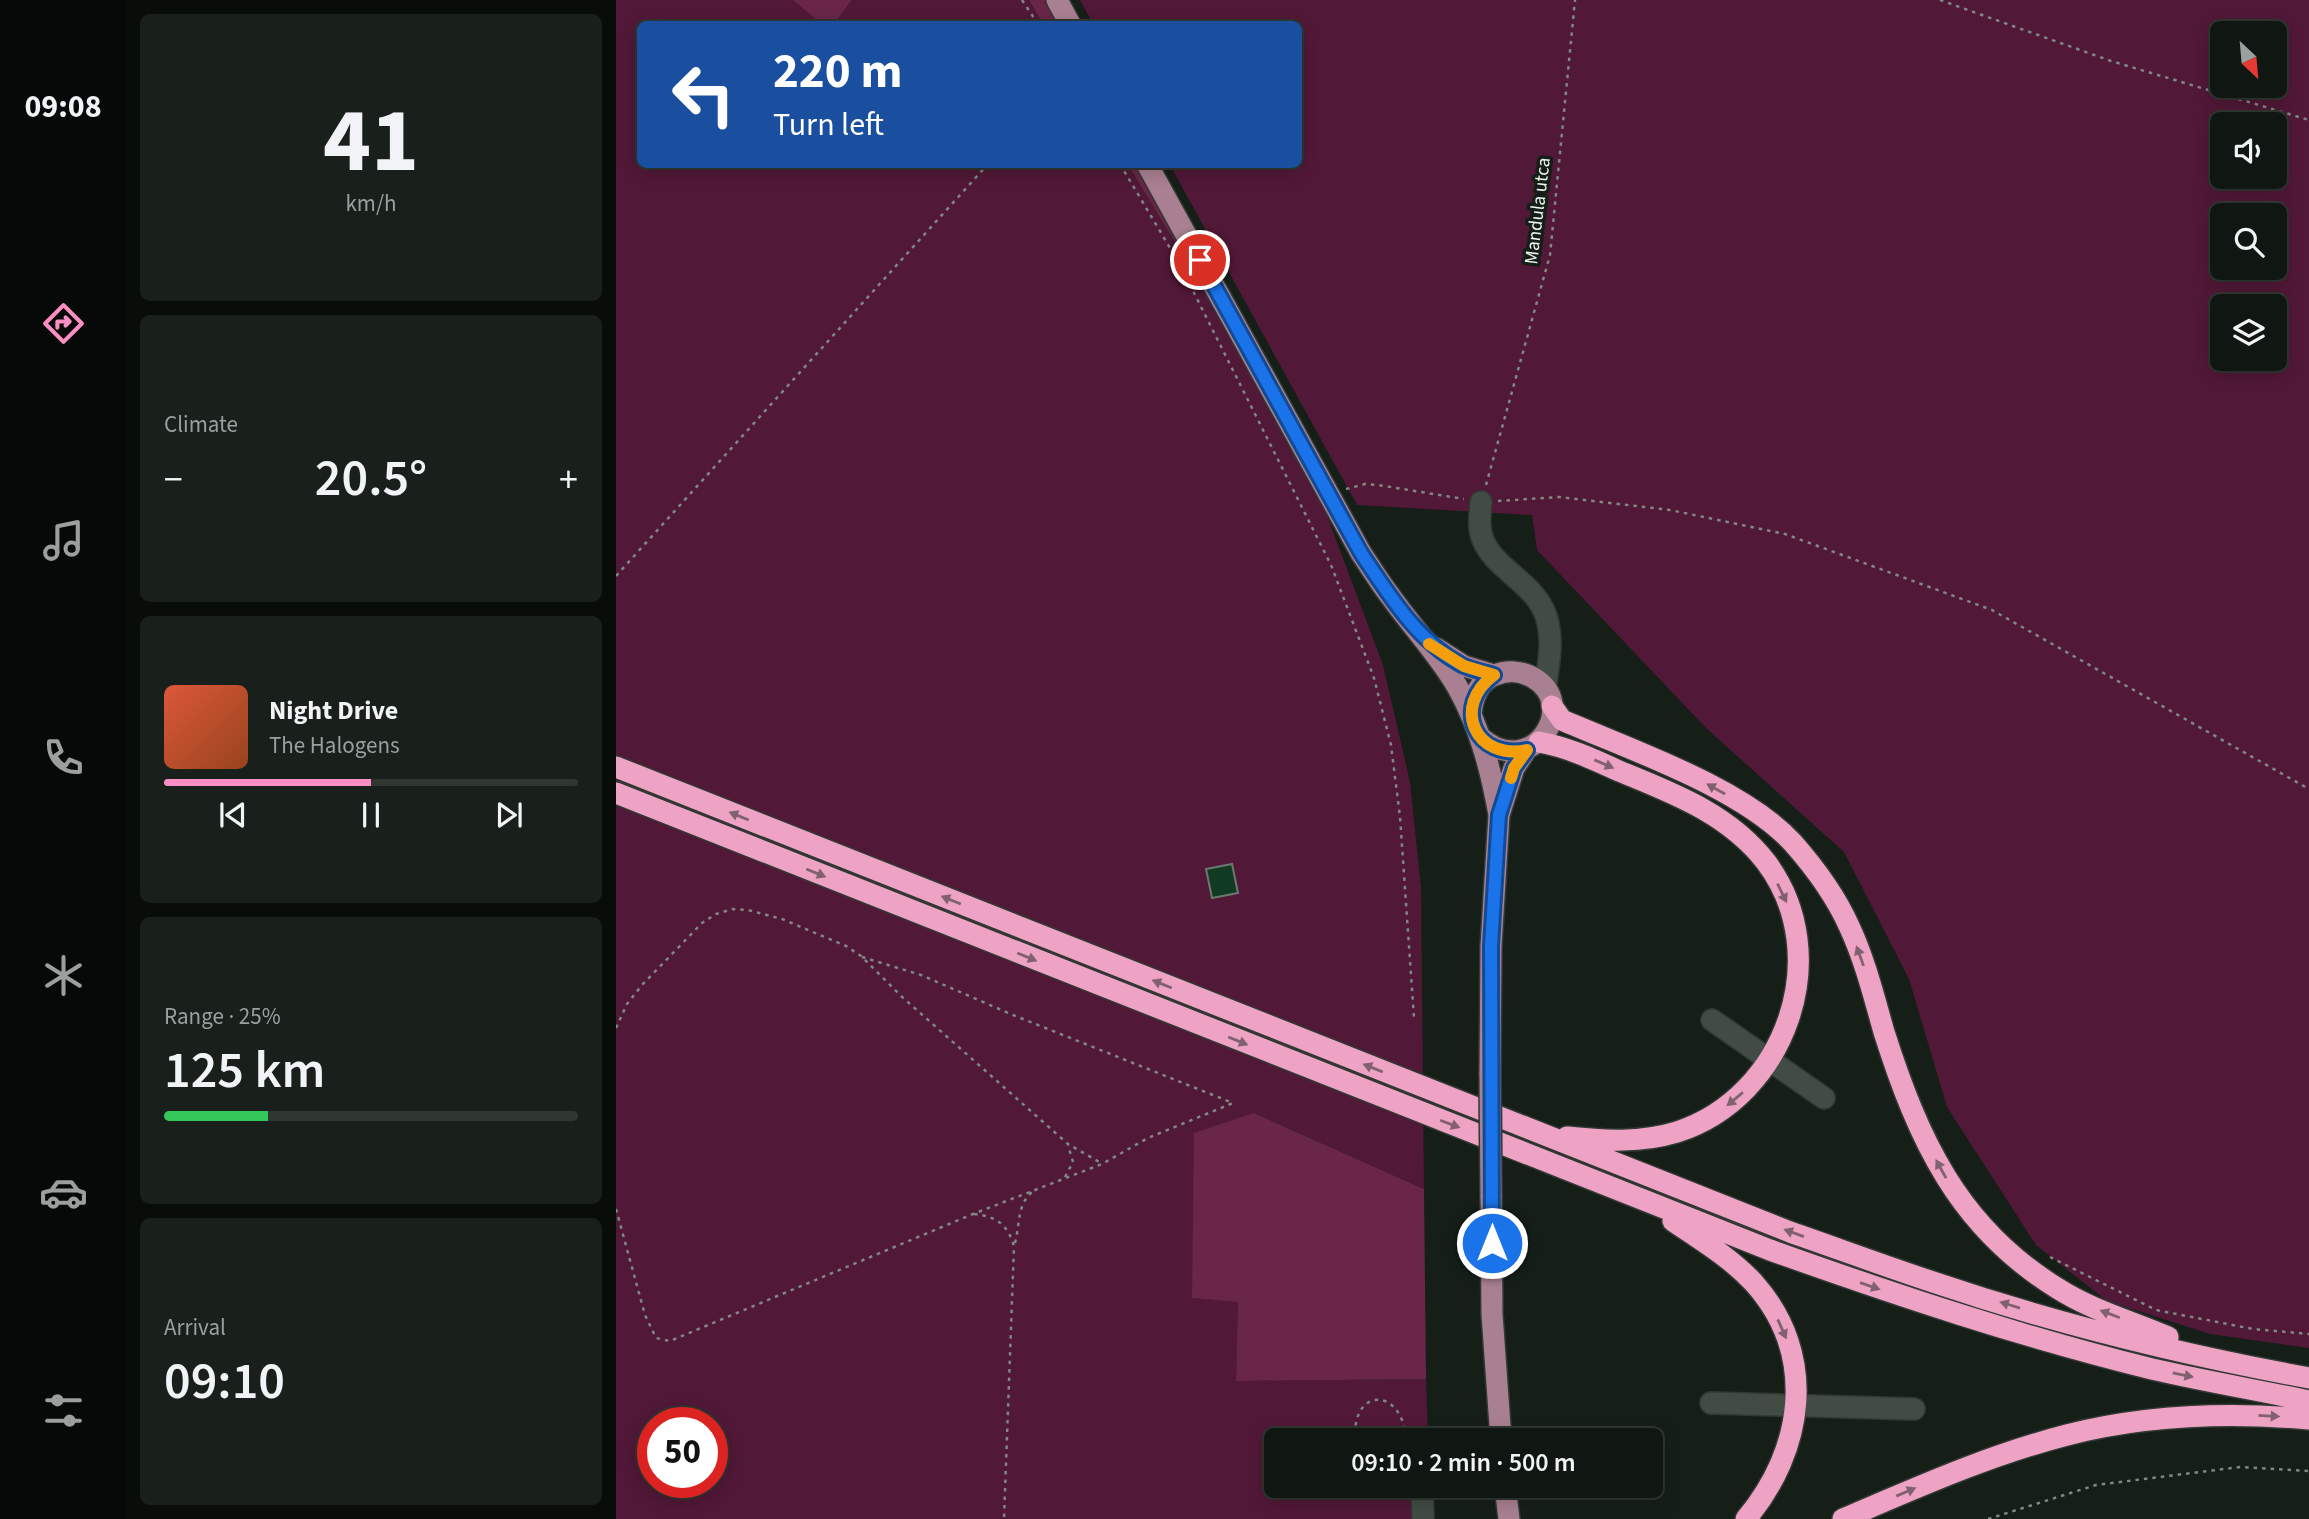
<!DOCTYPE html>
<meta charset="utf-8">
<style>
:root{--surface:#101712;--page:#19201b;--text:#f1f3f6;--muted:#9c9f9f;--line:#303632;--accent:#fb8fc3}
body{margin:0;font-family:"Source Sans 3",sans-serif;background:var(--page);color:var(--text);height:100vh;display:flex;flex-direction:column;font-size:26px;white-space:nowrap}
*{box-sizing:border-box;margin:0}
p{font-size:23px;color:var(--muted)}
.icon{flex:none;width:38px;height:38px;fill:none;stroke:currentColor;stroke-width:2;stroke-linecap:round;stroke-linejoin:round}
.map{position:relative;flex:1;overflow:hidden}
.side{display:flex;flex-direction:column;gap:14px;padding:14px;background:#090d0a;width:490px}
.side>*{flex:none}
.guide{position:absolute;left:21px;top:21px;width:665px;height:147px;border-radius:10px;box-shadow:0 4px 18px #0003,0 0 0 2px var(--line);background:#1a4fa0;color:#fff;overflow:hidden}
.needle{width:46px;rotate:154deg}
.fabs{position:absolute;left:1594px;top:21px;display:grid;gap:14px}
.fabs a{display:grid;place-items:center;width:77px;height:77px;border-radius:10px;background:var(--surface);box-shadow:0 4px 18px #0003,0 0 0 2px var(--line);font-size:35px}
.speed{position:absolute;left:21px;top:1407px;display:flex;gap:14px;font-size:35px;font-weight:700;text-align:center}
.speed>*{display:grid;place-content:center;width:91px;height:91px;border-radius:50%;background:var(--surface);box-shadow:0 4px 18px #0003,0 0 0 2px var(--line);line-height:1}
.speed .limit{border:10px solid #d22;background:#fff;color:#111}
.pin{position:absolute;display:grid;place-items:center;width:60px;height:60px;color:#fff;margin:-30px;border:4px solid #fff;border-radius:50%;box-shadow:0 2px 7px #0007}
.me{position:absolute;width:77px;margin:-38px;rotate:0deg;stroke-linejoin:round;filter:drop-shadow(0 0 5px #0008)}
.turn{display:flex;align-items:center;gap:24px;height:147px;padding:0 21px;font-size:32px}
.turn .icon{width:91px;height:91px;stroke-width:2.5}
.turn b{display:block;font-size:49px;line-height:60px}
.big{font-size:52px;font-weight:600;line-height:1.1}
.side .widget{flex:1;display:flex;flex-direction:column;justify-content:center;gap:10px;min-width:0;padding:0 24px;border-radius:10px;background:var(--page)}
.side .dial{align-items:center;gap:0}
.dial b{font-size:91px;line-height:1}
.song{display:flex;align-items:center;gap:21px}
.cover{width:84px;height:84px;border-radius:10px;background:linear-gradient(135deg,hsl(10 70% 55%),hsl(20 70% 35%))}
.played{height:7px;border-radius:4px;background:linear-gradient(90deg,var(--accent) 50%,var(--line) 50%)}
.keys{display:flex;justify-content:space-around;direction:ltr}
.heat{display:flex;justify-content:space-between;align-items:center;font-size:38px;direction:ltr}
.charge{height:10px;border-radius:5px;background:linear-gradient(90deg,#34c759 25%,var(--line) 0)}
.trip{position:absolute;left:648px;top:1428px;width:399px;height:70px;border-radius:10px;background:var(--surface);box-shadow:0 4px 18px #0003,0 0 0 2px var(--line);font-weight:600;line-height:70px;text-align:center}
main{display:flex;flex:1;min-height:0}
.dock{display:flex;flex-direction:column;width:126px;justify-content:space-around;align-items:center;background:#060907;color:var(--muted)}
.dock .icon{width:49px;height:49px}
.dock .on{color:var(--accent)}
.dock b{font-size:32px;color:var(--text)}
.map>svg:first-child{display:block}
</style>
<main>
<nav class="dock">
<b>09:08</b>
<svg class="icon on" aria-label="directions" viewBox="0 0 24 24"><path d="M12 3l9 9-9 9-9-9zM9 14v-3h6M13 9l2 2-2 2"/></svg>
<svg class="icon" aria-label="music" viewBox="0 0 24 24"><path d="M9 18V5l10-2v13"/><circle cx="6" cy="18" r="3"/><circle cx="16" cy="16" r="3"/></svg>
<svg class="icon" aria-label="phone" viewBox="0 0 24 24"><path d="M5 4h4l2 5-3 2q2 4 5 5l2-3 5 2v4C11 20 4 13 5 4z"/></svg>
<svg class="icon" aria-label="climate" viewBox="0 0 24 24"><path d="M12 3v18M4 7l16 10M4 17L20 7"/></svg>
<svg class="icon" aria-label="car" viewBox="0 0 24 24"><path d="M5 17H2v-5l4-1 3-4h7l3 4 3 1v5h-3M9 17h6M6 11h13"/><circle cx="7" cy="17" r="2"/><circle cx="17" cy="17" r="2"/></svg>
<svg class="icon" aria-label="filters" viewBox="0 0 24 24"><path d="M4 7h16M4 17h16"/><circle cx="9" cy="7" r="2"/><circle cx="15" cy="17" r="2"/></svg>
</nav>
<section class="side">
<div class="widget dial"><b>41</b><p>km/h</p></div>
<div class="widget"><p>Climate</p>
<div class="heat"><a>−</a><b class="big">20.5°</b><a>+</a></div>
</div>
<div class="widget">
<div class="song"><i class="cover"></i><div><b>Night Drive</b><p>The Halogens</p></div></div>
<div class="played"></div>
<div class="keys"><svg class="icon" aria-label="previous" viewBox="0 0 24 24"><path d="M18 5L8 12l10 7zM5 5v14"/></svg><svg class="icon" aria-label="pause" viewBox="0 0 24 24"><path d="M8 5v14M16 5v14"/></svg><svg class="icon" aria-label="next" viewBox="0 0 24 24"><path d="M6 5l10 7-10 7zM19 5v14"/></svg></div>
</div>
<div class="widget"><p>Range · 25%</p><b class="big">125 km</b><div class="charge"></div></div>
<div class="widget"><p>Arrival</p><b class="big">09:10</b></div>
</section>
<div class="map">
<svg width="1693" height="1519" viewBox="0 0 1693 1519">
<rect width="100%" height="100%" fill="#151f18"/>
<path fill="#511837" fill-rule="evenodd" d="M0 0H177L205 24H24V164L512 165 604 317 706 502 767 665 794 782 805 888 808 1189 638 1113 576 1298 622 1301 620 1381 810 1379 812 1440H660V1486H813L814 1519H0ZM37 1423H96V1482H37Z
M236 0H413L427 24H218Z
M464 0H1693V1348L1594 1334 1491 1301 1420 1245 1331 1107 1293 979 1228 852 1090 728 921 550 916 515 741 505 554 165 682 164V24H477ZM1606 33H1659V86H1606ZM1606 124H1659V177H1606ZM1606 215H1659V268H1606ZM1606 306H1659V359H1606Z"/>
<path fill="#692649" d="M177 0H236L218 24H205Z
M413 0H431L445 24H427Z
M512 165H524L563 233V249Z
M638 1113 808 1189 810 1379 620 1381 622 1302 576 1298 578 1133Z"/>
<path fill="#113a22" stroke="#6b786f" stroke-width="2" d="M616 864 622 893 596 898 590 869Z"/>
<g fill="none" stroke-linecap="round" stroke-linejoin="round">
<g stroke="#323833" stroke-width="24">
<path id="minor" d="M865 502C864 515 862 528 867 540 880 572 924 584 932 623 937 644 932 668 929 688
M1096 1020 1208 1098
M1095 1403 1298 1409
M806 1486 807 1519"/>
</g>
<g stroke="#323833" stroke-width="24">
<path id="major" d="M441 0 454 24
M531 164 745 553C755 568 764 583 775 597 797 628 823 655 842 688 864 728 875 770 883 815
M820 648 848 666 878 675
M855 715C856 698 863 681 879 675 891 670 905 671 916 677 966 704 916 783 864 737
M874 1074 875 946 883 815 898 768 910 750
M875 1196 876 1314 885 1440
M889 1486 893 1519"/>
</g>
<g stroke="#323833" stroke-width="24">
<path id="highway" d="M936 706 946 720C1015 750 1127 788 1177 843 1199 868 1220 897 1233 926 1249 960 1258 997 1268 1032 1302 1139 1342 1227 1441 1288 1475 1310 1515 1321 1552 1337
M923 742C951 747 977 759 1003 771 1057 793 1113 814 1150 862 1220 955 1170 1097 1061 1132 1025 1143 988 1141 951 1137
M0 767 1174 1232C1223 1249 1271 1267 1320 1283 1441 1324 1568 1355 1693 1378
M0 793 1154 1250C1280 1295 1406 1337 1536 1369 1588 1381 1641 1390 1693 1401
M1057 1221C1085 1240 1115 1258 1138 1283 1202 1355 1188 1450 1130 1519
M1227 1519C1300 1488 1373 1455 1451 1435 1529 1415 1612 1412 1693 1419"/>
</g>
<path stroke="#7f8882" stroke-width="2.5" stroke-dasharray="3.5 5" stroke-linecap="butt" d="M406 0 422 24
M1324 0 1495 61 1693 120
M504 164 560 258
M566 269 715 565 758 678 775 745 784 817 798 1018
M870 485 934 255 959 0
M730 489 749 484 762 485 848 499
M882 501 943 497 1054 510 1169 534 1376 610 1693 789
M0 576 372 164
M246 957 305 975 397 1015 617 1103
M0 1028 11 1004 26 985 86 923 100 914 117 909 132 910 166 919 230 946 245 956 285 996 452 1144 485 1163
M449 1177 457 1162 452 1145
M0 1209 29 1315 40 1338 54 1341 357 1214 486 1164 532 1138 617 1103
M358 1214C380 1216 392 1225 398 1246L388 1519
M399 1243C404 1224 401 1205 416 1192
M1434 1257 1540 1310 1637 1329 1693 1334
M722 1434 790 1436 801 1440
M739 1434C739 1388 784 1388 790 1436
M1372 1519 1480 1485 1624 1467 1693 1471"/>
<use href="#minor" stroke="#414c44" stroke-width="21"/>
<use href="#major" stroke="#a98091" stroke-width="21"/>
<use href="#highway" stroke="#eea3c5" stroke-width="21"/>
<g stroke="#323833" stroke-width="24" stroke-linecap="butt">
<path id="major-bridge" d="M874 1074 875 1196"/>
</g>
<use href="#major-bridge" stroke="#a98091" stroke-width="21"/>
</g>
<defs><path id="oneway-solid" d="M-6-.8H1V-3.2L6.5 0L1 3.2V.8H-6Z" transform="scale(1.75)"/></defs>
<g fill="#82616e">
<use href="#oneway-solid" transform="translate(988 764) rotate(23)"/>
<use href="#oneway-solid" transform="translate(1100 789) rotate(-151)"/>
<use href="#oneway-solid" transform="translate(123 816) rotate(-158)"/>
<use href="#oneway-solid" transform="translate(200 873) rotate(22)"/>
<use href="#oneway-solid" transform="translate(1166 893) rotate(64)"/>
<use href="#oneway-solid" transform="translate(335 900) rotate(-158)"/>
<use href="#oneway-solid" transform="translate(1244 956) rotate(-110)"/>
<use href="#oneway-solid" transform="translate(411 957) rotate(22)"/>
<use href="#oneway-solid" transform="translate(546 984) rotate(-158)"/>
<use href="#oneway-solid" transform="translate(622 1041) rotate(22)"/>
<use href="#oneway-solid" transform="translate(757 1068) rotate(-158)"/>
<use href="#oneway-solid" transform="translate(1119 1099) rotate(140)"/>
<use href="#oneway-solid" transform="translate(834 1124) rotate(21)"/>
<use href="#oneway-solid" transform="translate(1325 1169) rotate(-119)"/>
<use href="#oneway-solid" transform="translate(1178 1233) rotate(-160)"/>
<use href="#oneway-solid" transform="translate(1254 1286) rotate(19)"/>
<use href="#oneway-solid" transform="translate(1394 1305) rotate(-163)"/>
<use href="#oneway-solid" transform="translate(1494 1314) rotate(-159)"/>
<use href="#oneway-solid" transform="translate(1166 1329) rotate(66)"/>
<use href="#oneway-solid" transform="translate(1567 1375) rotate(12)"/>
<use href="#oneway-solid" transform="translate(1653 1416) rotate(3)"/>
<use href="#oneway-solid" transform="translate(1290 1492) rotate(-23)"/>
</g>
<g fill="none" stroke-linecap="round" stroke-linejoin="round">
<g stroke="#114b97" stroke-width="18">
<path id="route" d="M584 260 745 553C773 595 801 641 846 665 856 670 868 672 878 675 835 706 859 761 911 750L898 768 883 815 875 946 876 1243"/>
</g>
<use href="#route" stroke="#1a73e8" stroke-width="12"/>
<path stroke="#f59e0b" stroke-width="12" d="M813 644 848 666 878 675C835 706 859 761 911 750L898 768 895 778"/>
</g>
<g text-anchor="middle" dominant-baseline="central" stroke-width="7" stroke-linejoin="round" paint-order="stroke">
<g font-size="19" fill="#eef5f0" stroke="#151f18">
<text transform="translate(922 211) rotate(-83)">Mandula utca</text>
</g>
</g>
</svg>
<div class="fabs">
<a><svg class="needle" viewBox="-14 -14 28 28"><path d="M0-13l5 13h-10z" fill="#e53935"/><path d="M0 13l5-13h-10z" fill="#9c9f9f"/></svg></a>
<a><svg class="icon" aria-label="sound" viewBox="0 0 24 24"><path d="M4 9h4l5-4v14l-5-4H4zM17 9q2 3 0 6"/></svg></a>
<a><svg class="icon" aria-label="search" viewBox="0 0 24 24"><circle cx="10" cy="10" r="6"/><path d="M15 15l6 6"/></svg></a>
<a><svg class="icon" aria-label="layers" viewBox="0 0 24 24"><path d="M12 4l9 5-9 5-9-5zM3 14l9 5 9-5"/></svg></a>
</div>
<div class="speed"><div class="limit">50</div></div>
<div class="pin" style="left:584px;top:260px;background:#d93025"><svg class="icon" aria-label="arrive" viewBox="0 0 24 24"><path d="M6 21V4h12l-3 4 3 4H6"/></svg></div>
<svg class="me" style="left:876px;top:1243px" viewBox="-20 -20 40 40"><circle r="17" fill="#1a73e8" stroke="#fff" stroke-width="3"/><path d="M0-11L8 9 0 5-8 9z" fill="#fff"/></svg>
<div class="trip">09:10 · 2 min · 500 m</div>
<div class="guide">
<div class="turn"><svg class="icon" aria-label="left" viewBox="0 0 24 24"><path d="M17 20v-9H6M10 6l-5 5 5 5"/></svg><div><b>220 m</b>Turn left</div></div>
</div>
</div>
</main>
